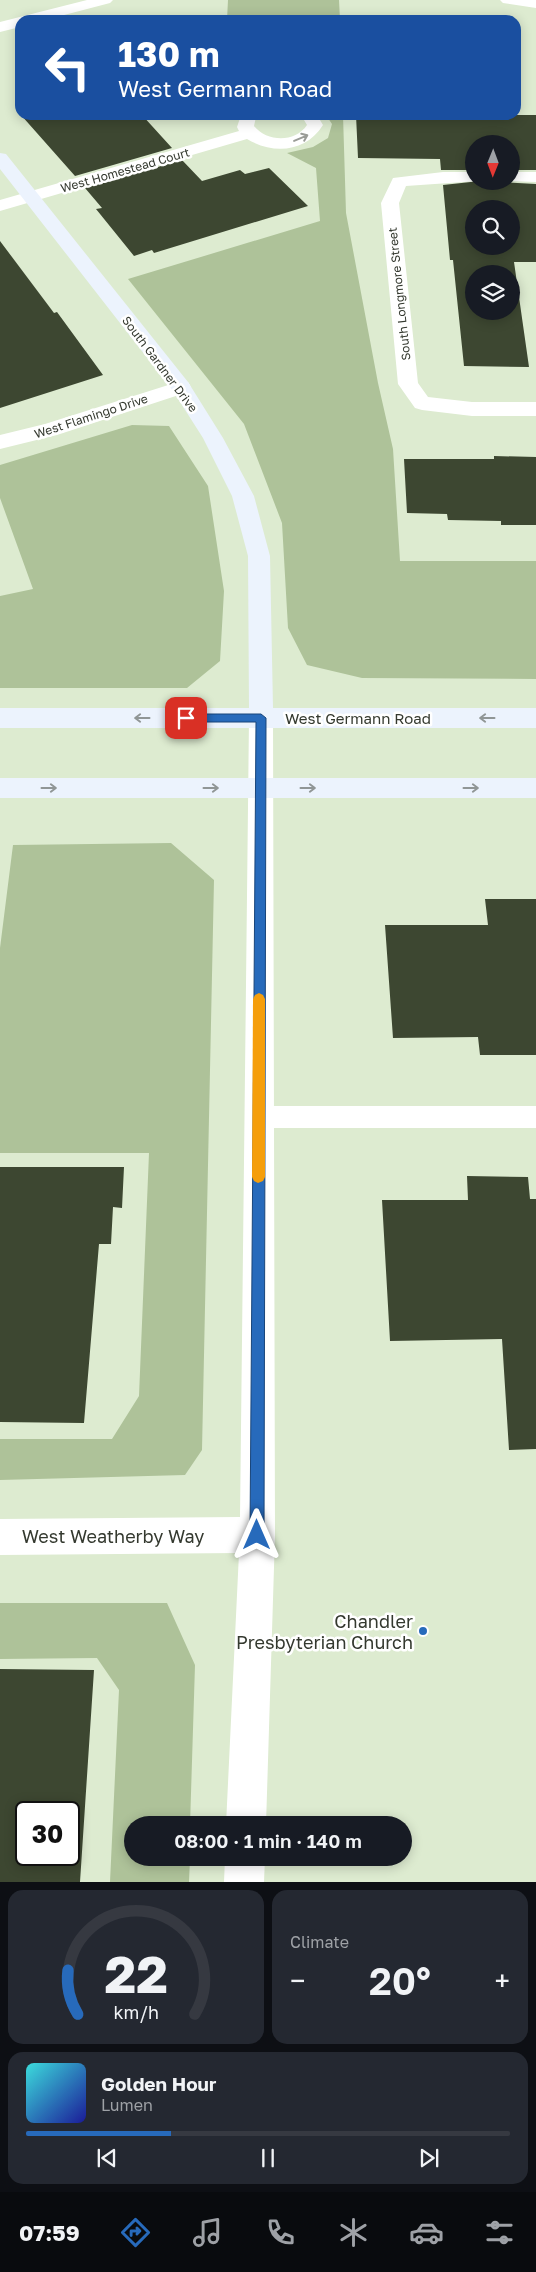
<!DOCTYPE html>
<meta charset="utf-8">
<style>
:root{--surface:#171b24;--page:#242831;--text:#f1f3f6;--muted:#9ea1a6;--line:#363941;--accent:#276abb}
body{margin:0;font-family:"Golos Text",sans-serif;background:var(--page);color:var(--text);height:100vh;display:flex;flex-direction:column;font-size:19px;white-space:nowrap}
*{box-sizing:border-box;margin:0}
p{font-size:16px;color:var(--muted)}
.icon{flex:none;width:28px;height:28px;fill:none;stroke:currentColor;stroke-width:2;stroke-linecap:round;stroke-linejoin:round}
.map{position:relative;height:1882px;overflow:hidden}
.details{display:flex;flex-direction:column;gap:8px;padding:8px;background:#0d0f14;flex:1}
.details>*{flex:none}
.guide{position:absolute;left:15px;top:15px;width:506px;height:105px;border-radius:15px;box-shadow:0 2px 12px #0003;background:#1a4fa0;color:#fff;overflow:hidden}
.needle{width:32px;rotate:181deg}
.fabs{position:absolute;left:465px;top:135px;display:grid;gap:10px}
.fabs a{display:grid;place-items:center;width:55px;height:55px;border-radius:50%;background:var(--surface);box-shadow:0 2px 12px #0003;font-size:25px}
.speed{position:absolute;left:15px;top:1801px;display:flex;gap:10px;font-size:25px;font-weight:700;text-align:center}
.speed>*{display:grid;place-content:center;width:65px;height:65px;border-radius:50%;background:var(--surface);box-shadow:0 2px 12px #0003;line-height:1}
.speed .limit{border:2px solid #111;border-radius:8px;background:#fff;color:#111}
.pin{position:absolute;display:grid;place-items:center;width:42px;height:42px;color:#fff;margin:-21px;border-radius:10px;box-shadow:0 2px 8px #0006}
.me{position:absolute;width:55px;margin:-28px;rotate:0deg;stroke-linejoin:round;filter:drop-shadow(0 0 4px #0008)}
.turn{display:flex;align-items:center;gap:18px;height:105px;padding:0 20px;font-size:22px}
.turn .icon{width:65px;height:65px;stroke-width:2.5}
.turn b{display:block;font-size:35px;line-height:42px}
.big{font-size:38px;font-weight:600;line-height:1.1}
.details .widget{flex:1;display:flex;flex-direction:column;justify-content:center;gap:8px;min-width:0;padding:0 18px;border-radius:15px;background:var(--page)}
.details .dial{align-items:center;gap:0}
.dial svg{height:130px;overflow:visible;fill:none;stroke:var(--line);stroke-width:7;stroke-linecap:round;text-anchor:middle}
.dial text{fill:var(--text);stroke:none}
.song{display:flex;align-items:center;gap:15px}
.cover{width:60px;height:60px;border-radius:8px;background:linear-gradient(135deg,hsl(180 70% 55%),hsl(240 70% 35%))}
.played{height:5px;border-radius:2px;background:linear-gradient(90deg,var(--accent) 30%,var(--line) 30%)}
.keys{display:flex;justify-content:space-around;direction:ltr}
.heat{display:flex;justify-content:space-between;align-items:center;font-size:28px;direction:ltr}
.details .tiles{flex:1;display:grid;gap:8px;grid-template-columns:1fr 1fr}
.widget:last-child{grid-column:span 2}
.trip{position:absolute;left:124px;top:1816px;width:288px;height:50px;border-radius:25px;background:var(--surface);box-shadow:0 2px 12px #0003;font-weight:600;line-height:50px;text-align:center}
.dock{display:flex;height:80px;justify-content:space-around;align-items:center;background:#090b0e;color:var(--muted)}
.dock .icon{width:35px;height:35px}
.dock .selected{color:var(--accent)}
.dock b{font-size:22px;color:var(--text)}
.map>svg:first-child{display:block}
</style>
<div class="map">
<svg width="536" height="1882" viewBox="0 0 536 1882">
<rect width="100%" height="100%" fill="#ddebd0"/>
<path fill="#aec299" d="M228 0H339L340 20H227Z
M326 115H343L346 213 378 383 393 449 400 561H536V679L362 678 307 665 288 628 282 523 244 424 128 279 320 221 316 168 287 153 313 147 328 138 332 124Z
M132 425 169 426 208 486 224 591 220 661 187 688H0V596L33 589 0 498V465Z
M171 843 214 880 202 1450 185 1475 0 1480V1439H112L139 1396 149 1153H0V948L13 845Z
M0 1603H167L195 1665 190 1825H132V1858H190L189 1882H110L119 1690 97 1658 0 1659Z"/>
<path fill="#3d4731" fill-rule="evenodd" d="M21 115H142L172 148 75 176Z
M356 115H536V170H511V144H474V170H441L440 159 358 158Z
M182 160 202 181 240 170 245 174 269 168 308 206 154 253 152 250 134 256 96 209 102 208 85 188Z
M480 181 536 184V262H514L529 367 464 366 453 260H450L443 185ZM474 209H511V246H474ZM474 274H511V311H474Z
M0 241 54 313 57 312 103 375 0 408Z
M494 456 536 457V525H501V521L448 520 447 514 407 513 404 459H494Z
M485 899H536V1055H480L478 1037 393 1038 385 925H488Z
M0 1167H124L122 1208 113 1207 111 1244H99L84 1423 0 1422Z
M467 1176 528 1177 530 1199H536V1449L509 1450 502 1339 390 1341 382 1200H468Z
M0 1669 94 1670 80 1882H0ZM26 1812H69V1855H26Z"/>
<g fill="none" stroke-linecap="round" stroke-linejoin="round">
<path fill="#fff" fill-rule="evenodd" d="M259 1106H536V1128H259L250 1125 247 1117 250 1109Z"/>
<path fill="#fff" fill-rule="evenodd" d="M87 0H113L110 3 45 20H20V27L0 32V22Z
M500 0H536V8L503 3Z
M241 115H255L256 117 254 126C267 142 295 143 307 125L301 115H317L323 125C306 152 274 155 247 139L0 211V200L239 131 237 127Z
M443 172H474V181H478L406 186 399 203 418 383 428 397 472 402H536V416H472L422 410 415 408 398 384 381 203 393 178Z
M511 172H536V182L507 181H511Z
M181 381 188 382 191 387 188 392 57 435 0 449V435L45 424Z
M261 708 270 711 273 718 275 1535 266 1825H226L239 1553 0 1555V1519L240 1517 249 718 252 711Z
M225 1858H265L264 1882H224Z"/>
<path fill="#ecf3fd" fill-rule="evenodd" d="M0 153 6 154 188 382 223 438 254 496 270 556 273 708H536V728H0V708H249L248 556 232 496 203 438 173 391 0 169Z
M0 778H536V798H0Z"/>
</g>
<defs><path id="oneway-shaft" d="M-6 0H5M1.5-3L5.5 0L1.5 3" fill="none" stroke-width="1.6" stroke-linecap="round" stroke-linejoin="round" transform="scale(1.25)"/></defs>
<use stroke="#9a9c97" href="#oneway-shaft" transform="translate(301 138) rotate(-23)"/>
<g stroke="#909696">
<use href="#oneway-shaft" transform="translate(142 718) rotate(180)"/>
<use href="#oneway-shaft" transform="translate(487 718) rotate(180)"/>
<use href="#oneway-shaft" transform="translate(49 788)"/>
<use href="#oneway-shaft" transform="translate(211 788)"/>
<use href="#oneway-shaft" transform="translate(308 788)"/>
<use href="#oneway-shaft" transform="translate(471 788)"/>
</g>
<path fill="#276abb" stroke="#19457a" d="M186 714H261L266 718 264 1535 262 1540 257 1543 252 1540 250 1535 256 722H186L181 718Z"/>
<path fill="#f59e0b" d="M259 993 263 995 265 999V1177L263 1181 258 1183 254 1181 252 1177 253 999 255 995Z"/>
<circle fill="#276abb" stroke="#fff" stroke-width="2" cx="423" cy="1631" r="5"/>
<g text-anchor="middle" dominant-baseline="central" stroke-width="5" stroke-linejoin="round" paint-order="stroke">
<g font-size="12" fill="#34392f" stroke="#fff">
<text transform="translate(125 170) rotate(-16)">West Homestead Court</text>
<text transform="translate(399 294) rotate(-96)">South Longmore Street</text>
<text transform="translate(160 364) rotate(53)">South Gardner Drive</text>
<text transform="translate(91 416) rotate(-18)">West Flamingo Drive</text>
</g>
<g font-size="15" fill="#34392f" stroke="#fff">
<text x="358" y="718">West Germann Road</text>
</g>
<g font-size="18" fill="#34392f" stroke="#fff">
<text x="113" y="1536">West Weatherby Way</text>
</g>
<g font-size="18" fill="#34392f" stroke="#fff" text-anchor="end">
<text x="413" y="1621">Chandler<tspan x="413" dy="21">Presbyterian Church</tspan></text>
</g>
</g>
</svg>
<div class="fabs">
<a><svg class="needle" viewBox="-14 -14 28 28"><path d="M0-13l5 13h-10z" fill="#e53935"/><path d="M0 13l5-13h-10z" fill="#9ea1a6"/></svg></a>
<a><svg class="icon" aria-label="search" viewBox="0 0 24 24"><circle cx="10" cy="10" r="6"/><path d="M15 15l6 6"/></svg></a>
<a><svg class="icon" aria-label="layers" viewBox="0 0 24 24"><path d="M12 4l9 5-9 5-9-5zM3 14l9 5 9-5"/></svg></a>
</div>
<div class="speed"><div class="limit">30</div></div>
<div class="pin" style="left:186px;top:718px;background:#d93025"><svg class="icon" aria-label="arrive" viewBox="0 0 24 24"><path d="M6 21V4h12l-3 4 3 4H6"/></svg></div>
<svg class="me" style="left:257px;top:1535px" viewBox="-20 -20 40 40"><path d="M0-17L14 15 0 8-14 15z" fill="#276abb" stroke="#fff" stroke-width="4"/></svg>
<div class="trip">08:00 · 1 min · 140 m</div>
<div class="guide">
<div class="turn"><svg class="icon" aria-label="left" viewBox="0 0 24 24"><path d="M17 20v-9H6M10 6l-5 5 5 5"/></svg><div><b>130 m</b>West Germann Road</div></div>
</div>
</div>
<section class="details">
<div class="tiles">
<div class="widget dial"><svg viewBox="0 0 100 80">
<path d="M14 69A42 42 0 1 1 86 69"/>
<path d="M14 69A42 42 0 0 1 8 42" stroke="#276abb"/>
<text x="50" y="56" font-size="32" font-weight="700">22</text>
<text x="50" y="72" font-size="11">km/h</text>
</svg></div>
<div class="widget"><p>Climate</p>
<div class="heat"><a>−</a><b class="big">20°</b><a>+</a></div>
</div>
<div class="widget">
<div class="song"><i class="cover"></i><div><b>Golden Hour</b><p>Lumen</p></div></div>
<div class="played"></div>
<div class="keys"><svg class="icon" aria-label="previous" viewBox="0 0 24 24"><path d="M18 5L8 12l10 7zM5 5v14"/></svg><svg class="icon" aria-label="pause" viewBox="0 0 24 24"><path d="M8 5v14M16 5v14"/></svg><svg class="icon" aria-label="next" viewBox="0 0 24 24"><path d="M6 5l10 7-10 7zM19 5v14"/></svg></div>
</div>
</div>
</section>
<nav class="dock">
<b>07:59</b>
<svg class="icon selected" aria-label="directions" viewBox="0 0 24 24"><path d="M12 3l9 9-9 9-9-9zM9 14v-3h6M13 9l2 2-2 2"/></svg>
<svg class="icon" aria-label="music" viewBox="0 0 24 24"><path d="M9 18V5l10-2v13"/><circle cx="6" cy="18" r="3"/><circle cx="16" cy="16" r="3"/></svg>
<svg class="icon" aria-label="phone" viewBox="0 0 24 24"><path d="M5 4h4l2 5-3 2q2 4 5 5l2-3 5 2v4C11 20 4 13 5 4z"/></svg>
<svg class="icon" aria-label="climate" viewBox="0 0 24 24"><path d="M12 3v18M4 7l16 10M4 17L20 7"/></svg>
<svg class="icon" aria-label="car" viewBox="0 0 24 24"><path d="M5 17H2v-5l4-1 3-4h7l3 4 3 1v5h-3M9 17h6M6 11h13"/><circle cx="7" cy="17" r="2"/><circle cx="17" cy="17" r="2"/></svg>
<svg class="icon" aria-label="filters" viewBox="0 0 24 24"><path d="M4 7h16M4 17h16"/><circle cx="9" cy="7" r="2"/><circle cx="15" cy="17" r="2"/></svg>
</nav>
